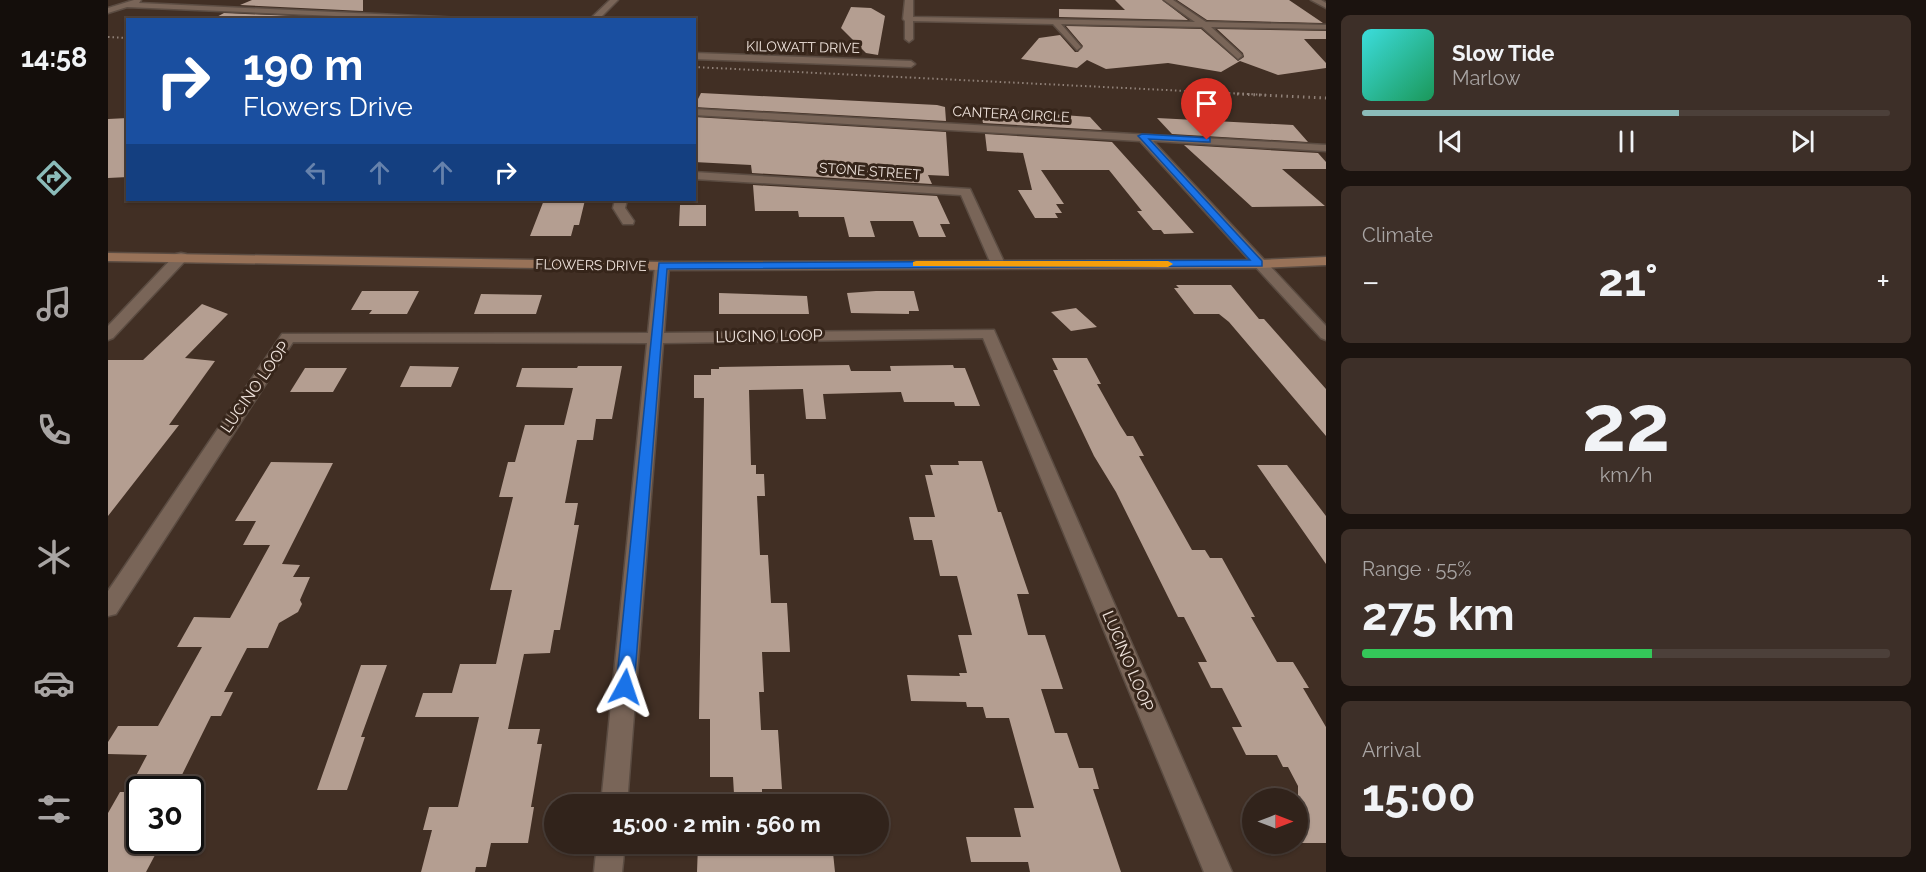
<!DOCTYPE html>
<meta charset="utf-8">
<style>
:root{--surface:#31231b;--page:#3d2f28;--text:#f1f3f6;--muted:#a8a4a3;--line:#4c403a;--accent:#8bbbb9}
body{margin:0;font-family:Raleway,sans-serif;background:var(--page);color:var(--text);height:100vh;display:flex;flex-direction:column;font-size:22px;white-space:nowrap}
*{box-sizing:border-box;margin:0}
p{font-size:20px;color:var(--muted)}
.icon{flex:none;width:33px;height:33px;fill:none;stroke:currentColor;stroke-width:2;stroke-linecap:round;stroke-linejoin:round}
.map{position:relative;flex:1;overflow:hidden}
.panel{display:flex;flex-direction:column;gap:15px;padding:15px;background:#1b130f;width:600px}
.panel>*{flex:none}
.hud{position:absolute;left:18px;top:18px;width:570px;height:183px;border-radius:0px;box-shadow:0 2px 4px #0004,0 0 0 2px var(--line);background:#1a4fa0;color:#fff;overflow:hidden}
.needle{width:39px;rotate:90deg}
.fabs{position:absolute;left:1134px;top:788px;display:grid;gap:12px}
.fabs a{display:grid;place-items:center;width:66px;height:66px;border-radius:50%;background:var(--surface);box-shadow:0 2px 4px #0004,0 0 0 2px var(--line);font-size:30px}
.speed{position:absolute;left:18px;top:776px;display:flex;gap:12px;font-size:30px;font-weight:700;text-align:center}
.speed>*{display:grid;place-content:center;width:78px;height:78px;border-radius:50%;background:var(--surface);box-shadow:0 2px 4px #0004,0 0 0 2px var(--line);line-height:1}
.speed .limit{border:3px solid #111;border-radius:9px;background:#fff;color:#111}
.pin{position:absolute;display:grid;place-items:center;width:51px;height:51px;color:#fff;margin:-62px -26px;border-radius:50% 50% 50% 0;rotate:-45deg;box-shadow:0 0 6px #0007}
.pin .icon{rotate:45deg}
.me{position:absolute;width:66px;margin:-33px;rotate:5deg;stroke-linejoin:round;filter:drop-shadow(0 0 4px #0008)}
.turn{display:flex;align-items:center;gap:21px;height:126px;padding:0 18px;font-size:27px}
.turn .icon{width:78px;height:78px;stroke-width:2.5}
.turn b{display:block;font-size:42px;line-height:51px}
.lanes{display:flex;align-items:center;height:57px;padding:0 18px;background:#0003;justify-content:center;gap:30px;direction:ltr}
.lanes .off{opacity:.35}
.big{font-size:45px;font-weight:700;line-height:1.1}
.panel .card{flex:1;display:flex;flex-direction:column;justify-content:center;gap:9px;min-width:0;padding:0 21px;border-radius:9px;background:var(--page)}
.panel .dial{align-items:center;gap:0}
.dial b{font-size:78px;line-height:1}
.song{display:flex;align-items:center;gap:18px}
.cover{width:72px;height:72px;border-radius:9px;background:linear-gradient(135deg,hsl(180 70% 55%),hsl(150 70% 35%))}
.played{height:6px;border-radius:3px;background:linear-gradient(90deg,var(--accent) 60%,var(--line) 60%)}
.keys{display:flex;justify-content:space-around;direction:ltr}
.heat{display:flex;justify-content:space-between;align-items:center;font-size:33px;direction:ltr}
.charge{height:9px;border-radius:4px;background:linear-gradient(90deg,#34c759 55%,var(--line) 0)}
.trip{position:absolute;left:436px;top:794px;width:345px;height:60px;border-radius:30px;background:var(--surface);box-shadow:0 2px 4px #0004,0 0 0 2px var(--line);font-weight:700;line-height:60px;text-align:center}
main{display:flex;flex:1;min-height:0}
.tabs{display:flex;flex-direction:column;width:108px;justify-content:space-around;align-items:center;background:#140e0b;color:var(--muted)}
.tabs .icon{width:42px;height:42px}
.tabs .selected{color:var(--accent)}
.tabs b{font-size:27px;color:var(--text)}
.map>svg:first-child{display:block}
</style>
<main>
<nav class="tabs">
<b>14:58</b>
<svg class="icon selected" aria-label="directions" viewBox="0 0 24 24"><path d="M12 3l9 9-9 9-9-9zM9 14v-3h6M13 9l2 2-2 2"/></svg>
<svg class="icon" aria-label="music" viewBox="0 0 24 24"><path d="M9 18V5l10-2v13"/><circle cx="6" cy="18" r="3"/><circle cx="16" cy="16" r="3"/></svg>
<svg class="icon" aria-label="phone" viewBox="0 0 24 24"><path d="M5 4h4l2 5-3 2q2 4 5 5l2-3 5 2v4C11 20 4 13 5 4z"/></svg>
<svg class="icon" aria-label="climate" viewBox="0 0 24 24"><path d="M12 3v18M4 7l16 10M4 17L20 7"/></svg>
<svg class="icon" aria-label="car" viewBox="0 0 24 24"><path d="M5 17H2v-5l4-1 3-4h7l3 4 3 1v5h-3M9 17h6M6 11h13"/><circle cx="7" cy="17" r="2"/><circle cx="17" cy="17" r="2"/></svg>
<svg class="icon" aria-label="filters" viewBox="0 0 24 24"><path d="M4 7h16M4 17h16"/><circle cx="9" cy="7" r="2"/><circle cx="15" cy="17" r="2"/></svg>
</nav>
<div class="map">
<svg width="1218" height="872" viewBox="0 0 1218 872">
<rect width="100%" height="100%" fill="#412f24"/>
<path fill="#b49e91" d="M144 0H255V11L132 5Z
M1007 0H1054L1080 20 951 17V9L1017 10Z
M1069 0H1181L1215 23 1099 20Z
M743 7 763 8 777 16 770 55 758 53 733 28Z
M116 13 255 19V20H103Z
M958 26 1093 29 1130 61 1136 57 1135 53 1109 29 1218 31V39H1196L1218 63V68L1170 75 1132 61 1113 72 1060 63 998 69 979 60 969 68 913 59 931 38 952 35 967 52H970L975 46Z
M593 93 829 105 837 107 838 121 586 107Z
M872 109 982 117 994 130 875 123Z
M586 117 838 132 841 176 820 175 824 184 644 173 643 165 586 162Z
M20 118V177L0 178V119Z
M1049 118 1185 125 1200 142 1064 134Z
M877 134 1004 142 1086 233 1056 234 1053 230H1045L1029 211H1034L1001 170H933L956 204H948L954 213H947L950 218H927L910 190H924L915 153 879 151Z
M1076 145 1210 153 1218 162V169H1174L1217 206 1144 207Z
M645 185 829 196 842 224H832L838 237H811L805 221H762L767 237H741L736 217H691L690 211H647Z
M436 200H477L471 225H466L463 236H422Z
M572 205H598V226H571Z
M1068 285H1123L1151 319H1156L1218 389V436L1121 322 1111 314H1086L1066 288H1071Z
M254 291H311L299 314H261L264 310H243Z
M768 291H806L811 311H801V314L743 313 739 293Z
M611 293 699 296 701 314H611Z
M373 294 434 295 428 314H366Z
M94 304 120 314 77 358 107 361 61 425H71L0 516V360H35Z
M968 308 989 327 963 331 943 312Z
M944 358H979L993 384H989L1012 425 1019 436H1025L1036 456H1031L1084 550H1097L1102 558H1114L1147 617H1143L1169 662H1185L1201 688H1195L1218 727V843H1190V786L1180 767H1175L1169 755H1138L1124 727H1134L1114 688H1103L1090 662H1099L1076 617H1070L1008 492 986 456 945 370H950Z
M741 365 743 371H783L782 366 845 365 846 368H857L872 406H847L846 402H796L793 392 715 394 718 419H698L695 389 641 390 643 465H648V474H656L657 496H649L652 555H660L663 603H679L682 652H654L656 692H651L653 730H670L674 789H654V794H626L625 777H602V719H591L596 398H586V375H603V369H611V367Z
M302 366 351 367 343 387H292Z
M470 366H514L504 419H488L485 440H469L457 503H470L466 525H471L452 630H446L442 653 416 654 400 729H432L429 744H434L423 807H426L420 843H383L378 867H368L367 872H313L324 830H315L321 807H350L371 717H307L315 693H344L352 664H388L404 590H382L405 497H391L400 462H407L417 425H456L465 388 408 387 414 368H469Z
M197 368H239L225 392H182Z
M850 461H874L890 512H893L921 594H909L920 635H937L955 689H933L947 733H959L971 768H985L991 789H985L1013 872H922L920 862H863L858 837H913L906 808H926L901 718H878L875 707H859L858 702 803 701 799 675 852 676 851 673H859L850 635H864L849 576H832L824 540H806L801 517H827L817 475H825L822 465H851Z
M163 462 225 463 174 564 192 565 185 577H202L192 600 194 604 190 612 171 623 160 648H139L116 692H125L113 716H103L67 789H21L39 755 0 754V742L10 726H50L94 647H69L86 617 122 618 162 545H135L148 521H127Z
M1149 465H1179L1218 516V564Z
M253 665H279L253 737H257L239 790H209Z
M12 792H32V840H55L38 872H0V813Z
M615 843H724L727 872H589L590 845H615Z"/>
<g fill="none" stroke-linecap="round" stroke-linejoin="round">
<g stroke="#5b4c42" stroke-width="3">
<path id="street" d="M26 0H33L31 3 396 20H321L19 7 0 13V8Z
M502 0H510L490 20H481Z
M797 0H805V17L1087 22 1056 0H1065L1098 22 1218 25V29L1103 27 1133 54 1134 56 1130 59 1094 27 953 24 973 47 969 50 945 24 805 21V39L801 42 797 39V21L795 19Z
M1203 0H1213L1218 3V8Z
M586 53 803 61 807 64 803 67 586 59Z
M586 109 1218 145V151L1045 141 1218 326V340L1213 338 1032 141 586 115Z
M586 172 862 189 897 264 890 268 883 264 853 195 586 179Z
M507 200H519L517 208 526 221 525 224H515L505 208Z
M73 253 78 254 80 257 78 260 5 338 0 340V326L68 254Z
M554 262 561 266 556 333 886 330 1124 872H1096L875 338 555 343 519 804H493L539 343 185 342 8 614 0 616V591L174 334 540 333 547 266Z
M489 843H517L514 872H486Z"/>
</g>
<g stroke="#5b4c42" stroke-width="3">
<path id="secondary" d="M0 253 554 262 1151 260 1218 257V265L1151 268 554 270 0 261Z"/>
</g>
<use href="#street" fill="#796558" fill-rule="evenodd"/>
<use href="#secondary" fill="#987258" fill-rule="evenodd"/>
<path stroke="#908178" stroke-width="2" stroke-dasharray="1.5 3" stroke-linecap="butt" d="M0 37 20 38
M586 67 1160 95"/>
<path stroke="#908178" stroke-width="3" stroke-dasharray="1.5 4" stroke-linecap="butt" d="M1129 94 1218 98"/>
</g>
<path fill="#1a73e8" stroke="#114b97" stroke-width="1.5" d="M1034 134 1102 138V142H1099L1041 139 1154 261V266L559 269 526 687 524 693 517 695 511 693 508 687 551 263 1142 260 1032 138 1030 136Z"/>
<path fill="#f59e0b" d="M808 261H1060L1065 264 1060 267 805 266V262Z"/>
<g text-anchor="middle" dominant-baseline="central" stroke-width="6" stroke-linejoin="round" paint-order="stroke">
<g font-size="14" fill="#efe3dc" stroke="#36251a">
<text transform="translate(695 47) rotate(1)">KILOWATT DRIVE</text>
<text transform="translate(903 114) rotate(3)">CANTERA CIRCLE</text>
<text transform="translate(762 171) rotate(4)">STONE STREET</text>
<text transform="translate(483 265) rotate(1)">FLOWERS DRIVE</text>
</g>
<g font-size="16" fill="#efe3dc" stroke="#36251a">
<text transform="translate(661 336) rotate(-1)">LUCINO LOOP</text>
<text transform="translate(147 387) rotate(-55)">LUCINO LOOP</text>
<text transform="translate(1020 661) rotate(67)">LUCINO LOOP</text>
</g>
</g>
</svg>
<div class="fabs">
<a><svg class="needle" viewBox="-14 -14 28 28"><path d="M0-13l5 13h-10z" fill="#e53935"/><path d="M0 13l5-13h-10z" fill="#a8a4a3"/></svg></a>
</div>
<div class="speed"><div class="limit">30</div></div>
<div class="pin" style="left:1099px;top:140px;background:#d93025"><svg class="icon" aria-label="arrive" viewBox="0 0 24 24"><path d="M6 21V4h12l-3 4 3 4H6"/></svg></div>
<svg class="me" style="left:517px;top:687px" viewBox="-20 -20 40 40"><path d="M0-17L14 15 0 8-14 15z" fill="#1a73e8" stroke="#fff" stroke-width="4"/></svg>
<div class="trip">15:00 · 2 min · 560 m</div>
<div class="hud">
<div class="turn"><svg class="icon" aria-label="right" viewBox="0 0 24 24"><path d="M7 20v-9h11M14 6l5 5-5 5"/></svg><div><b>190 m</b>Flowers Drive</div></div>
<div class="lanes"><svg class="icon off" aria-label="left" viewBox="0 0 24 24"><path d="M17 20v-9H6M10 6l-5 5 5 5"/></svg><svg class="icon off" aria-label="ahead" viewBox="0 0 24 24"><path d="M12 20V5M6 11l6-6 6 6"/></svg><svg class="icon off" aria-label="ahead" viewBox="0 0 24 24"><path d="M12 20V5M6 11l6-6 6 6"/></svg><svg class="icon" aria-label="right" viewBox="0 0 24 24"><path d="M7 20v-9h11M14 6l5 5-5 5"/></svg></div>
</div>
</div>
<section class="panel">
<div class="card">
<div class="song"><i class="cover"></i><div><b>Slow Tide</b><p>Marlow</p></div></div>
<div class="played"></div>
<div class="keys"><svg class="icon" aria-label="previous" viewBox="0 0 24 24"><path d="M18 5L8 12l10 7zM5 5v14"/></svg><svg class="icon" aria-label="pause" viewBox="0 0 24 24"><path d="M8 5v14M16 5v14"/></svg><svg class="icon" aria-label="next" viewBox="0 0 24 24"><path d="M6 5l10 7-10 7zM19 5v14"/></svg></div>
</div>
<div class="card"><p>Climate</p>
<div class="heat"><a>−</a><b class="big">21°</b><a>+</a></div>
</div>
<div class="card dial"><b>22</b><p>km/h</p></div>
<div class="card"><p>Range · 55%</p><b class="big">275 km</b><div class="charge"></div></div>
<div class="card"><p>Arrival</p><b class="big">15:00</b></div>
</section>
</main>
